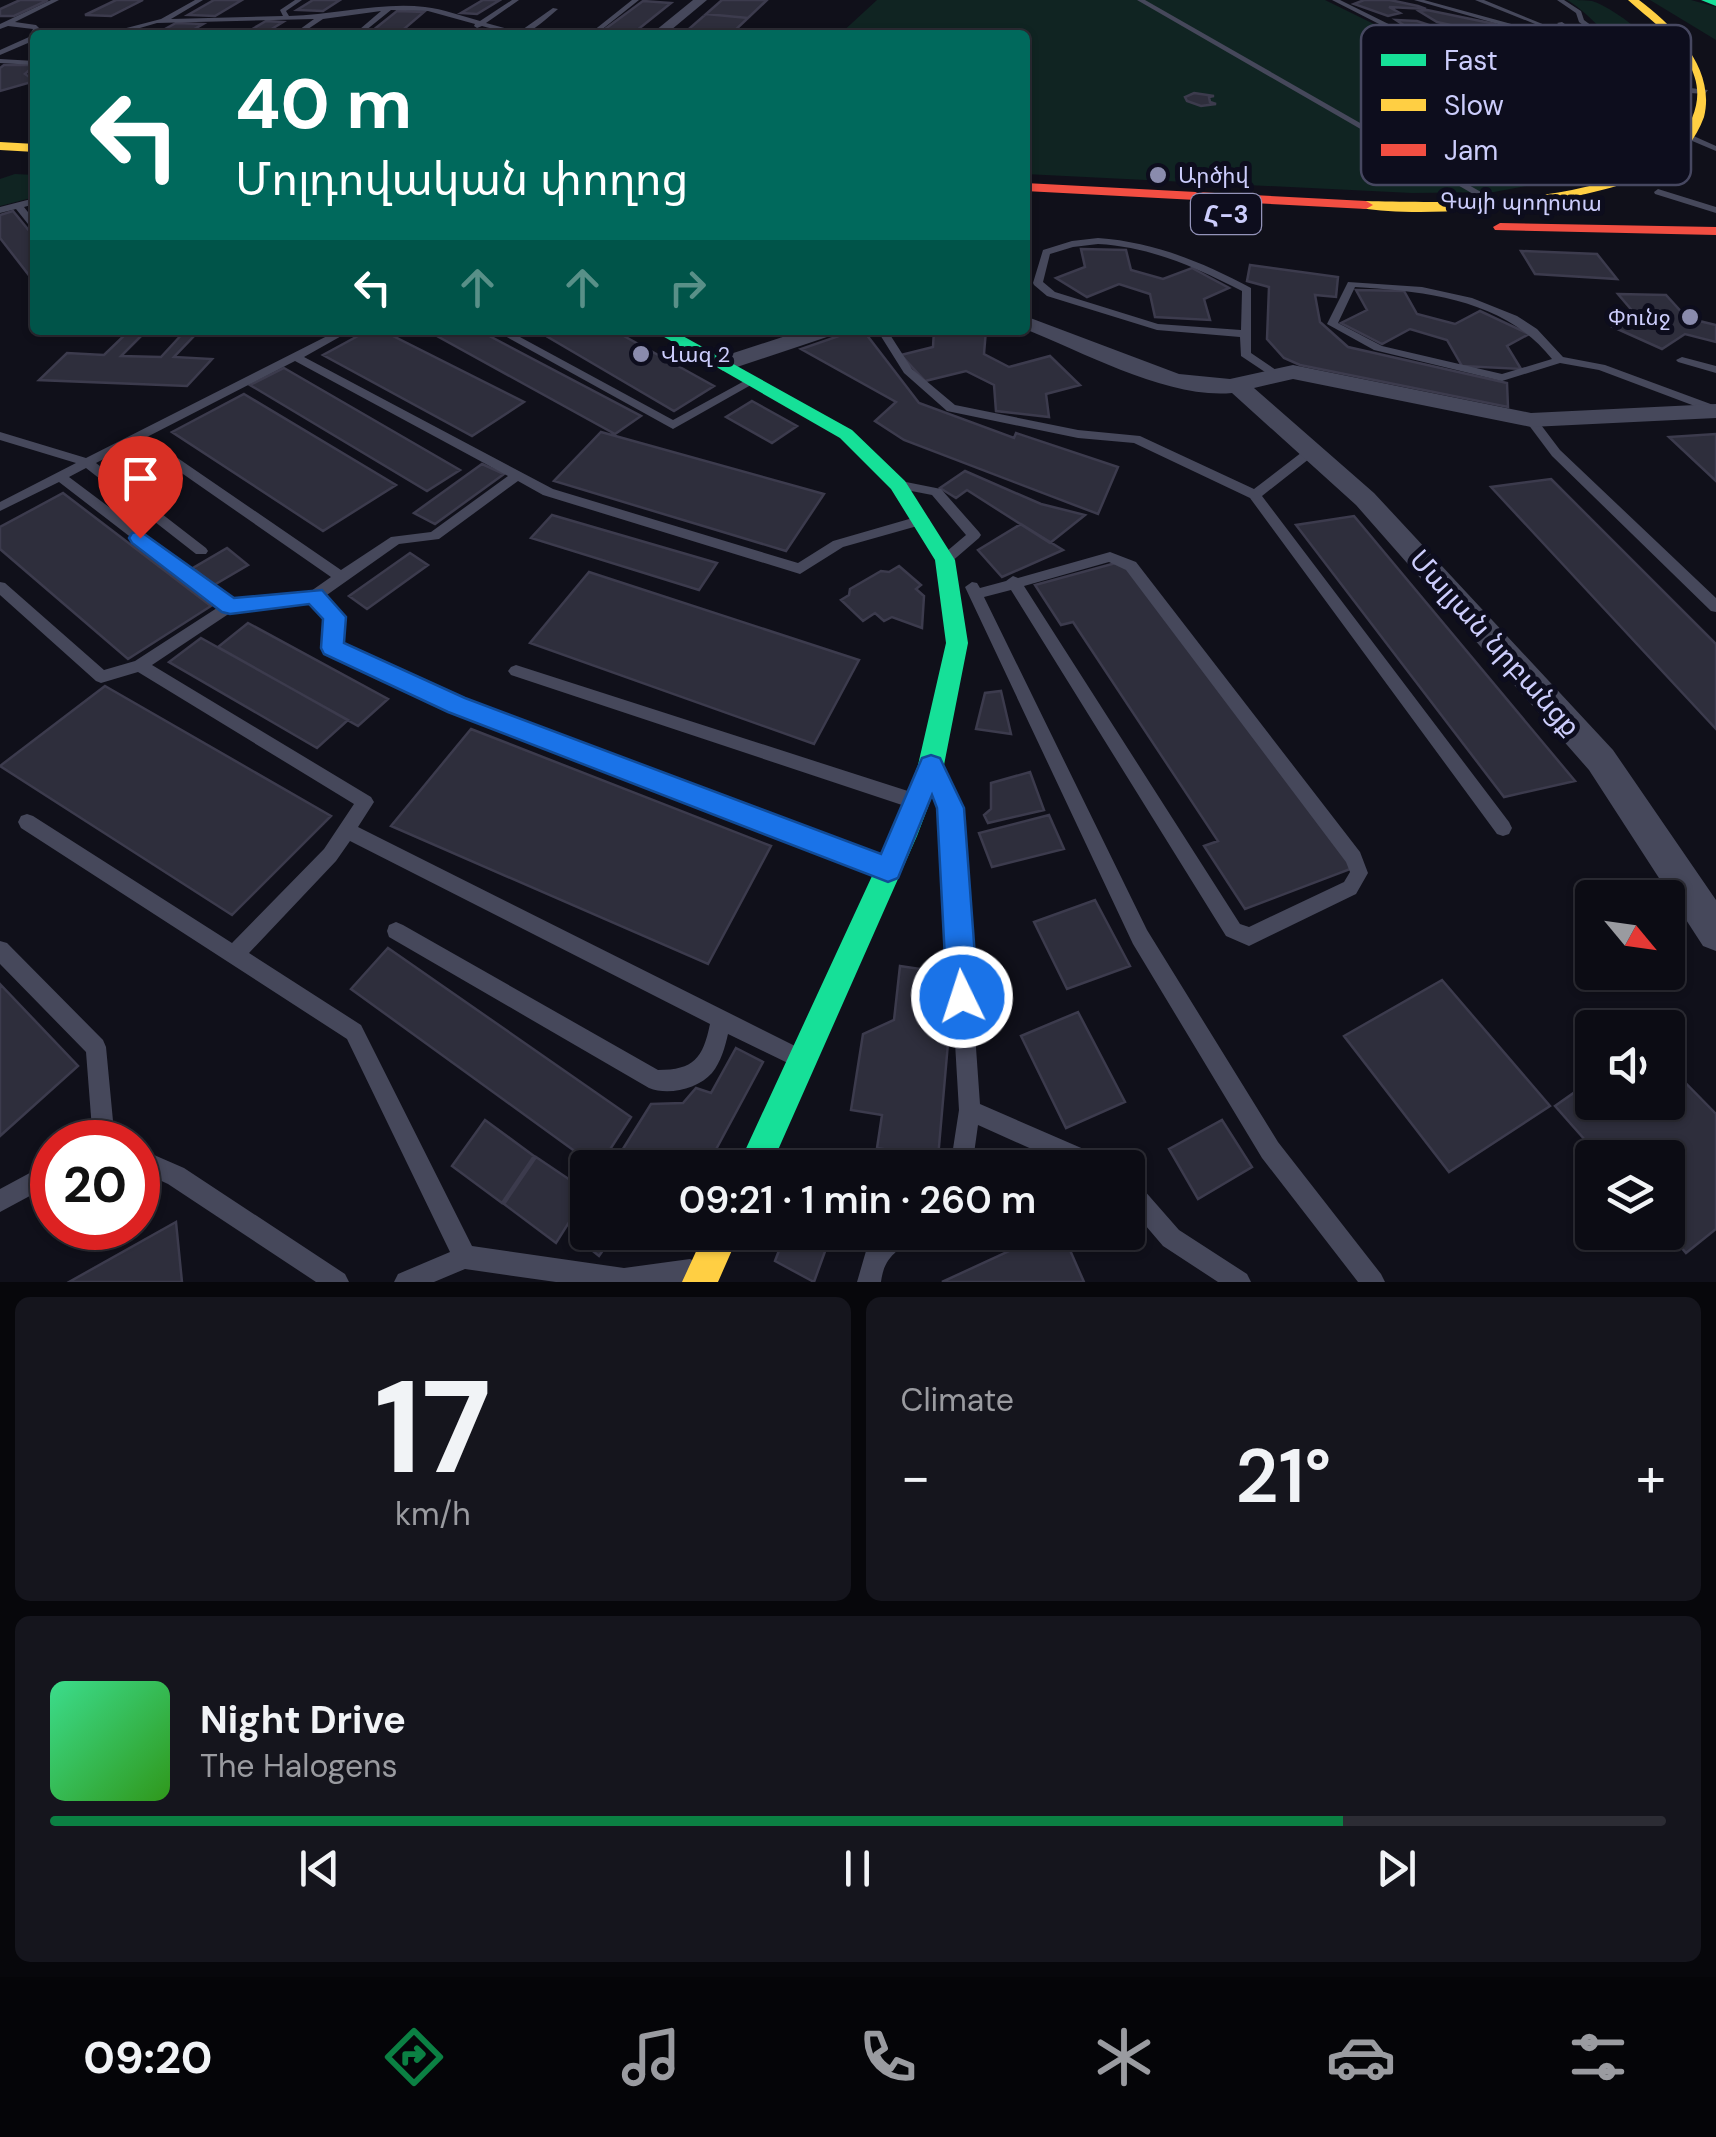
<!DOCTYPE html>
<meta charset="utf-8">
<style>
:root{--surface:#0c0c14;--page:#15151d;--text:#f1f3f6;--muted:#9a9ba0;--line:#2c2c34;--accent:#0b8043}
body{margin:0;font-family:"DM Sans","Noto Sans Armenian",sans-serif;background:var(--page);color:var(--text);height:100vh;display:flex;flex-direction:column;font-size:38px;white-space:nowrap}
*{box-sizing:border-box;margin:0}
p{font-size:32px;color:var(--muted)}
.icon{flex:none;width:55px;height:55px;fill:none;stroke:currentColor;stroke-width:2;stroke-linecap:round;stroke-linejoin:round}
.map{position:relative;height:1282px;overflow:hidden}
.sheet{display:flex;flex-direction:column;gap:15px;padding:15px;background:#07070b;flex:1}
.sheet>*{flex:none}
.hud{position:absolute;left:30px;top:30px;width:1000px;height:305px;border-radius:10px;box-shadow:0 2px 8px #0004,0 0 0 2px var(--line);background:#00695c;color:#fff;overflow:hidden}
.needle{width:65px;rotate:119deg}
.controls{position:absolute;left:1575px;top:880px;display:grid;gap:20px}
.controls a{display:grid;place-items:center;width:110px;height:110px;border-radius:10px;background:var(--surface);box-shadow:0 2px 8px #0004,0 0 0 2px var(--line);font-size:50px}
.speed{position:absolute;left:30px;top:1120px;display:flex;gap:20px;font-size:50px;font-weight:700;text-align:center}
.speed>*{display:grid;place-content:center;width:130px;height:130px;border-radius:50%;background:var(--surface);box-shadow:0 2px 8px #0004,0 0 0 2px var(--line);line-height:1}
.speed .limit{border:15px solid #d22;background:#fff;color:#111}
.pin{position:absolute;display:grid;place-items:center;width:85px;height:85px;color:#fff;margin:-102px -42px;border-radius:50% 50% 50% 0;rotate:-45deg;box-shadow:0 0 10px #0007}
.pin .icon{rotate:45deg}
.me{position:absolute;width:110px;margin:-55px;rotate:356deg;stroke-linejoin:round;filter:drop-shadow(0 0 8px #0008)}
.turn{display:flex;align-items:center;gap:35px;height:210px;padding:0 40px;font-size:45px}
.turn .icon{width:130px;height:130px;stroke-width:2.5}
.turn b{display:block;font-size:70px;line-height:85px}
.lanes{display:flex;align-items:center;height:95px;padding:0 40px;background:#0003;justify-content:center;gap:50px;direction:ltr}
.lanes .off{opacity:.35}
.big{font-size:75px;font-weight:600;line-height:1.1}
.sheet .card{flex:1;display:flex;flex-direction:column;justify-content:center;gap:15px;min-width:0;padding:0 35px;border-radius:15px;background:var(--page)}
.sheet .dial{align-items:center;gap:0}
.dial b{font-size:130px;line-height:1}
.song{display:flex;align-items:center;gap:30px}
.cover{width:120px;height:120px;border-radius:15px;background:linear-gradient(135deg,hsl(150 70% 55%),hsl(110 70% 35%))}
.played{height:10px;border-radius:5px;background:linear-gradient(90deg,var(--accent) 80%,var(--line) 80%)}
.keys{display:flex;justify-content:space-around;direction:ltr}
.heat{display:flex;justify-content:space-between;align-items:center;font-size:55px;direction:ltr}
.sheet .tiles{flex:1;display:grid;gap:15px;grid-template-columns:1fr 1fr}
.card:last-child{grid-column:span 2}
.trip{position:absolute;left:570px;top:1150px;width:575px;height:100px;border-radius:10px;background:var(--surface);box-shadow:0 2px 8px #0004,0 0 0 2px var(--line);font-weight:600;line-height:100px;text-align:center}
.dock{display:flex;height:160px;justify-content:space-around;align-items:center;background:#050508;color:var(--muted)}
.dock .icon{width:70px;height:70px}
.dock .current{color:var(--accent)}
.dock b{font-size:45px;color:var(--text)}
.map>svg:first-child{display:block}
</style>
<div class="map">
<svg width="1716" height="1282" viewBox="0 0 1716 1282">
<rect width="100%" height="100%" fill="#10101a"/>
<path fill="#102422" d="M877 0H1325L1494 83 1623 105 1635 113 1651 138 1632 155 1602 172 1494 192 1412 193 1025 174V35H839Z
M1567 0C1574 0 1585 0 1592 1 1620 10 1672 55 1685 81 1642 86 1601 19 1567 0Z
M1650 0H1691L1716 7V40Z
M15 174 35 175V197L0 206V179Z"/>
<path fill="#2e2e3c" stroke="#3c3b4d" stroke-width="2.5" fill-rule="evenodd" d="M20 0H48L14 16H0V9Z
M116 0H143L111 16 85 15Z
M214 0H242L215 16 188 15Z
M313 0H340L323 11 297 10Z
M483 0H500L477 14 461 13Z
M722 0H767L748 18 706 14Z
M1390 0 1418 6 1426 9 1389 7 1400 13 1388 16 1354 4 1364 0Z
M643 1 671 3 631 35H597Z
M1427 10 1495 24 1502 28 1463 30 1469 32 1460 33 1446 27 1455 26 1437 22 1419 11Z
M397 11 424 12 397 35H367Z
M706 14 748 18 730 35H682Z
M1396 20 1417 21 1450 32 1430 38 1419 35Z
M266 21 283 22 262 35H266H242Z
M176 23 203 24 184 35H154Z
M4 65H35L25 74 35 81 0 91V68Z
M1194 93 1214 96 1209 97 1210 102 1216 104 1201 106 1187 101 1185 97Z
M13 211 35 238V283L0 238V215Z
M1081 249 1126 250 1131 270 1163 279 1192 268 1229 288 1204 299 1210 320 1155 317 1150 294 1119 284 1087 297 1056 278 1085 267Z
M1521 251 1597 254 1617 279 1535 274Z
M1250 265 1338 277 1336 297 1315 295 1320 322 1348 347 1507 383 1508 407 1300 365 1284 358 1267 339 1269 287 1247 281Z
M1356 290 1404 291 1417 314 1455 324 1480 311 1529 334 1507 346 1521 369 1462 366 1447 340 1410 329 1382 344 1341 323 1367 310Z
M1618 294 1666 295 1687 318 1716 325V342L1685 334 1662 349 1613 327 1635 314Z
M125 330H240L237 334 197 333 174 357 212 359 187 386 39 380 67 353 104 355 130 330ZM146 331 184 332 161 357 121 356Z
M369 330H381L524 402 472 436 323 355Z
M426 330H478L641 416 615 434Z
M536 330H613L714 386 674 411Z
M856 330H863L919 403 1014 438 1016 433 1118 467 1098 514 904 440 875 421 896 402 801 349Z
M934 330H986L984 354 1009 367 1050 356 1080 385 1046 394 1049 417 996 411 994 385 966 371 925 381 901 355 933 347Z
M284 368 460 470 427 491 250 385Z
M244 394 396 485 323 531 172 432Z
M752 401 797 426 772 443 726 417Z
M601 432 824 494 786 551 554 481Z
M1716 434V481L1669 437Z
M482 464 504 474 435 524 414 513Z
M965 471 1041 504 1085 515 1050 543 967 490 956 498 940 488Z
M1551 479 1716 644V729L1491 487Z
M63 493 211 606 128 659 0 549V527Z
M552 515 717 563 699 590 531 538Z
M1354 516 1575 781 1504 797 1296 525Z
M1021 524 1063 550 1002 577 978 550Z
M227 548 248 565 214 585 193 568Z
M410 553 428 565 367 609 349 596Z
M1123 561 1353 868 1245 909 1204 846 1218 841 1073 622 1061 625 1035 585Z
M899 566 921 585 916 589 924 596 922 628 892 617 884 621 875 613 863 621 841 600 849 595 850 589 881 571 889 572Z
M589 572 859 660 814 744 530 643Z
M248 623 388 699 358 726 218 647Z
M201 638 348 720 317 748 169 662Z
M105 686 331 816 232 915 0 766Z
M1001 691 1011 734 976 729 985 693Z
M471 729 771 846 708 964 391 826Z
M1030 772 1044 810 988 823 984 815 991 809V783Z
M1049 815 1064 849 992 867 979 833Z
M1095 900 1130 966 1067 989 1034 922Z
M388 948 631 1117 598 1168 351 989Z
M900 966 954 974 938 1158 877 1148 882 1115 851 1110 863 1034 894 1020Z
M1442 980 1550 1106 1449 1172 1344 1036Z
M0 984 78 1066 0 1136Z
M1078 1012 1125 1102 1066 1128 1021 1036Z
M736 1048 763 1062 706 1168H691L684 1163 682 1168H611L651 1104 683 1103 696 1088 711 1093Z
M1668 1065 1716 1114V1229L1686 1253 1668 1232V1158H1601L1555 1106 1592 1080V1102H1668Z
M485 1120 534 1156 502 1203 452 1166Z
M1222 1120 1252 1167 1198 1199 1169 1149Z
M536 1157 588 1192 556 1243 504 1204Z
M588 1218V1232H616L599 1256 574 1236Z
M176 1222 182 1282H69Z
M786 1232H832L814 1282 775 1261Z
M1050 1232H1062L1084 1282H942Z"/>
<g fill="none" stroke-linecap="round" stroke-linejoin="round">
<path fill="#46485b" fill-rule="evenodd" d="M51 0H59L15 22 36 25 40 29 35 35V40L0 55V50L29 37 33 29 8 26 0 29V24Z
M195 0H203L171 19 283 16 280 10 295 0H302L286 11 289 16C335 15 380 2 425 7 443 9 462 16 480 21L512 0H519L486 23 519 32 553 8 558 9C523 39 526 38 482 26L477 28 474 26 475 24 428 11 391 10 360 35H353L381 11 323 19 299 35H292L314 19 157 23 116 35H50L53 33 111 32 161 19Z
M632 0H639L595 35H588Z
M1137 0H1145L1502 204 1494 206Z
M1332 0H1340L1429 44 1512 28 1414 0H1424L1570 40 1579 39 1557 23 1562 22 1588 40V42L1570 44 1520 30 1435 47 1492 75 1577 94 1634 97 1649 89 1664 86 1579 22 1576 13 1557 0H1564L1581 11 1584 20 1672 86 1708 90 1705 94 1660 91 1640 100 1651 117 1716 146V151L1645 121 1633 101 1577 98 1487 79Z
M1475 0H1484L1545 25 1540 26Z
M0 59 35 61V65L0 63Z
M1658 189 1716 207V213L1655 194 1654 192Z
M35 198V204L24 207 35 221V230L32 229 16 209 0 213V207Z
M1098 238C1154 242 1202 262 1251 288V353L1276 370V374H1268L1241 356 1240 337 1157 330 1047 296 1034 285 1033 283 1043 250 1072 241ZM1098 244C1151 247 1195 267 1242 291L1241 330 1158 324 1055 292 1043 282 1050 254 1073 247Z
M1348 282 1422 287 1472 298 1517 316 1537 329 1563 357 1605 365 1716 406V414L1599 370 1560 363 1502 381 1374 350 1327 324ZM1355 287C1426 291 1506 300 1552 359L1502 374 1382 346 1338 323Z
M339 330H352L304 357 553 489 798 563 833 541 923 515 930 520 928 523 843 547 800 574 543 495 518 481 439 539 399 544 324 597 342 617 341 645 463 700 891 862 894 868 891 874 885 876 451 710 328 652 325 648 328 619 311 602 233 611 152 665 371 797 374 802 358 827 801 1049 804 1056 801 1063 794 1066 728 1034C725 1047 721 1062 712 1073 698 1089 668 1096 649 1088L389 937 387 931 389 925 396 922 403 925 658 1070C694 1070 703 1058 710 1024L350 841 336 861 249 953 361 1025 472 1246 624 1268 690 1259 698 1263 702 1271 698 1279 692 1282H556L465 1269 434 1282H394L398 1274 450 1252 347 1039 21 828 18 822 21 816 27 814 33 816 232 943 324 849 354 804 138 672 101 683 96 681 0 595V582L5 583 104 670 135 661 220 606 59 482 0 511V502L76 463 0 440V432L86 458ZM295 361 508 476 431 532 391 537 341 570 147 437ZM137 442 331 577 311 591 233 600 69 477 86 468 196 554H206L208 551 206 548 96 463Z
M494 330H507L673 420 748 379 752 378 758 381 673 429Z
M877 330H887L912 369 955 405 1078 430 1140 436 1254 489 1306 449H1314V455L1262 496 1509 822 1512 828 1509 834 1503 836 1497 834 1250 498 1134 443 1078 438 947 411 904 373Z
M1682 357 1716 366V373L1678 362 1676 360Z
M1531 416 1535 417 1560 450 1716 598V612L1711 611 1552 456 1525 420Z
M901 481 941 489 979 532 981 535 979 538 950 563H940L938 560 940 557 966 535 932 495 896 488 895 485 896 482Z
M1110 552 1136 562 1360 852 1368 873 1356 894 1249 946 1226 936 1011 590 984 597 1147 930 1278 1142 1381 1274 1385 1282H1358L1262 1158 1133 944 965 587 972 582 977 583 980 588 1006 581 1013 576 1018 578ZM1109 562 1126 570 1346 862 1350 872 1344 882 1249 927 1240 924 1024 586Z
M516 665 911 792 917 795 920 800 917 805 911 808 511 675 508 671 511 667Z
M937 771 943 773 959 808 980 1104 1109 1160 1112 1168H1074L978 1125 972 1168H950L959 1110 941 808 929 778 931 773Z
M0 941 7 943 103 1040 106 1047 115 1142H93L86 1052 0 964Z
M138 1148 184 1168 345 1274 349 1282H316L168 1184 138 1170Z
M52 1161V1184L0 1212V1189Z
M1128 1178 1136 1181 1179 1230 1247 1274 1251 1282H1218L1163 1246 1128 1205Z
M881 1232H911C902 1254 885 1251 881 1282H857L866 1251Z"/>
<path fill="#46485b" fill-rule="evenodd" d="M693 0H707L665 35H650Z
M1025 316 1179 374 1230 379 1293 365 1531 413 1716 404V418L1531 427 1293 379 1254 388 1374 493 1613 750 1716 900V951L1703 946 1589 770 1356 505 1232 393C1168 399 1085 353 1025 329Z
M804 330H836L833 335 731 369 723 371 712 364 715 359Z"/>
<path fill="#16e098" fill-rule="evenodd" d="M1701 0H1716V6Z
M652 330H672L852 430 905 481 955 560 968 643 944 765 917 836 770 1168H737L891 835 918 765 946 643 935 560 891 489 840 438Z"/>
<path fill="#ffcf43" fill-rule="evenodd" d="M1628 0H1639C1674 26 1716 69 1704 117 1696 139 1682 156 1661 168 1598 204 1433 220 1361 208V202L1366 201C1450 203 1654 209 1692 118 1701 97 1698 79 1687 60 1673 35 1649 19 1628 0Z
M0 142 35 144V152L0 150Z
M705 1232H740L718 1282H682Z"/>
<path fill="#f24e42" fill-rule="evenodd" d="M1025 183 1366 201 1373 205 1366 209 1025 191Z
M1500 223 1716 227V235L1495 230 1493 227Z"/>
</g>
<path fill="#1a73e8" stroke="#114b97" stroke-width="2.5" d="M140 531 234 598 322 590 346 617 344 643 465 698 881 854 922 758 931 755 940 758 964 808 978 997 973 1008 962 1012 952 1008 947 997 937 808 932 795 898 878 888 882 448 712 324 654 321 648 323 619 309 604 230 614 222 612 132 543 129 538 132 533Z"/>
<g fill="#8a8bad" stroke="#0d0d1d" stroke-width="4">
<circle cx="1158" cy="175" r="10"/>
<circle cx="1690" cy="317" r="10"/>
<circle cx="641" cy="354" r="10"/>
</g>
<g text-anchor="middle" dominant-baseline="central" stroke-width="10" stroke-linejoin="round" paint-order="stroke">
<g font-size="22" fill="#cccdfc" stroke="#0d0d1d" text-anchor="start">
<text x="1178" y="175">Արծիվ</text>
<text x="1670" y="317" text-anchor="end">Փունջ</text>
<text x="661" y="354">Վազ 2</text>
</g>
<g font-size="22" fill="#cccdfc" stroke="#0d0d1d">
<text transform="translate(1521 202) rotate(1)">Գայի պողոտա</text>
</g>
<rect fill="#0d0d1d" stroke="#9393b9" stroke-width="2.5" x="1191" y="194" width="70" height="40" rx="8"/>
<g font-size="25" font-weight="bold" fill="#cccdfc">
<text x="1226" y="214">Հ-3</text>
</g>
<g font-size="28" fill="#cccdfc" stroke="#0d0d1d">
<text transform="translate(1495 643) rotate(48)">Մալյան նրբանցք</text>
</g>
</g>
<rect x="1361" y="25" width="330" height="160" rx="15" fill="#0d0d1d" stroke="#464760" stroke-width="2.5"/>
<rect x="1381" y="54" width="45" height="12" fill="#16e098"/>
<rect x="1381" y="99" width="45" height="12" fill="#ffcf43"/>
<rect x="1381" y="144" width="45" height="12" fill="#f24e42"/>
<g font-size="28" fill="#cccdfc">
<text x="1444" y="70">Fast</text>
<text x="1444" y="115">Slow</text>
<text x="1444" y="160">Jam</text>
</g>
</svg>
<div class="controls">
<a><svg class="needle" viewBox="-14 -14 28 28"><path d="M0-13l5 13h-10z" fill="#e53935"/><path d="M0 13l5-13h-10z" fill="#9a9ba0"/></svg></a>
<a><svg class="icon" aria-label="sound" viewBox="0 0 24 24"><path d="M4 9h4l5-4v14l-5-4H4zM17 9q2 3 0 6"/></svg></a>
<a><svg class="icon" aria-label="layers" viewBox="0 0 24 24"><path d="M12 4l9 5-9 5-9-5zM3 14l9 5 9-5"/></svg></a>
</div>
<div class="speed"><div class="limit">20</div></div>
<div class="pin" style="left:140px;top:538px;background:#d93025"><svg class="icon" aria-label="arrive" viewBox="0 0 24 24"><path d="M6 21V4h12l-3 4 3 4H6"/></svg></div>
<svg class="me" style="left:962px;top:997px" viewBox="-20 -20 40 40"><circle r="17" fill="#1a73e8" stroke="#fff" stroke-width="3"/><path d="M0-11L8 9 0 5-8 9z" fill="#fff"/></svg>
<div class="trip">09:21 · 1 min · 260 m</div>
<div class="hud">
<div class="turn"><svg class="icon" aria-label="left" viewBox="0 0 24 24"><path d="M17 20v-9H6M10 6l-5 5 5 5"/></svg><div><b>40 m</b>Մոլդովական փողոց</div></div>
<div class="lanes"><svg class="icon" aria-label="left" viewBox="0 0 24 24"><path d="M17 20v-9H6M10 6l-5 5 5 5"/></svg><svg class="icon off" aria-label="ahead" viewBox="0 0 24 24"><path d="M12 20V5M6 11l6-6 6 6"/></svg><svg class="icon off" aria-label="ahead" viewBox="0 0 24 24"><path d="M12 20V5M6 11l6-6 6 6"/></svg><svg class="icon off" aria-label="right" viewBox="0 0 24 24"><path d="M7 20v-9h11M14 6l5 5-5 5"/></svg></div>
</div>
</div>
<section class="sheet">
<div class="tiles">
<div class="card dial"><b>17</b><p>km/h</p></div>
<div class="card"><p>Climate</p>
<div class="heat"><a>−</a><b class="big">21°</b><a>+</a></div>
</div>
<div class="card">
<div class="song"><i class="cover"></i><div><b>Night Drive</b><p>The Halogens</p></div></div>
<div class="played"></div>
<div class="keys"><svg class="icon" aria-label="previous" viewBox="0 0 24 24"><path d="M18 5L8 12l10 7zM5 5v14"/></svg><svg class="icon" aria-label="pause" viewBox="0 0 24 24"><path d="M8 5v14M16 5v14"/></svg><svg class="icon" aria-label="next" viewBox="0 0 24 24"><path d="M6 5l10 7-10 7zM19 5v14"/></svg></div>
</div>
</div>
</section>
<nav class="dock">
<b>09:20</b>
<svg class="icon current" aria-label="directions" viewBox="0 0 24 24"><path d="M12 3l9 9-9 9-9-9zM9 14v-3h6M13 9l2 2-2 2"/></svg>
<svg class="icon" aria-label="music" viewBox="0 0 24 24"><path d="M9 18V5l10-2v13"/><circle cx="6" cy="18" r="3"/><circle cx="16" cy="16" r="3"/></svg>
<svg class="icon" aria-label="phone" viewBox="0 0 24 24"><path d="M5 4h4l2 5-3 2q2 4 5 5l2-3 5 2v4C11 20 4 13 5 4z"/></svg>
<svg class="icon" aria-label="climate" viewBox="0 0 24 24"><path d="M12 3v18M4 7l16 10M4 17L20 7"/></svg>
<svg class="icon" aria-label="car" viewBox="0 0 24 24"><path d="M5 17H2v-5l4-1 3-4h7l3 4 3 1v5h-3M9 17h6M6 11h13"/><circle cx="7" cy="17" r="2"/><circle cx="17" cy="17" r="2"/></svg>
<svg class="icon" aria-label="filters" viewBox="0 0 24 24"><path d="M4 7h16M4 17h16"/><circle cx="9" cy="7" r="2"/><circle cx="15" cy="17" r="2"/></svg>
</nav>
